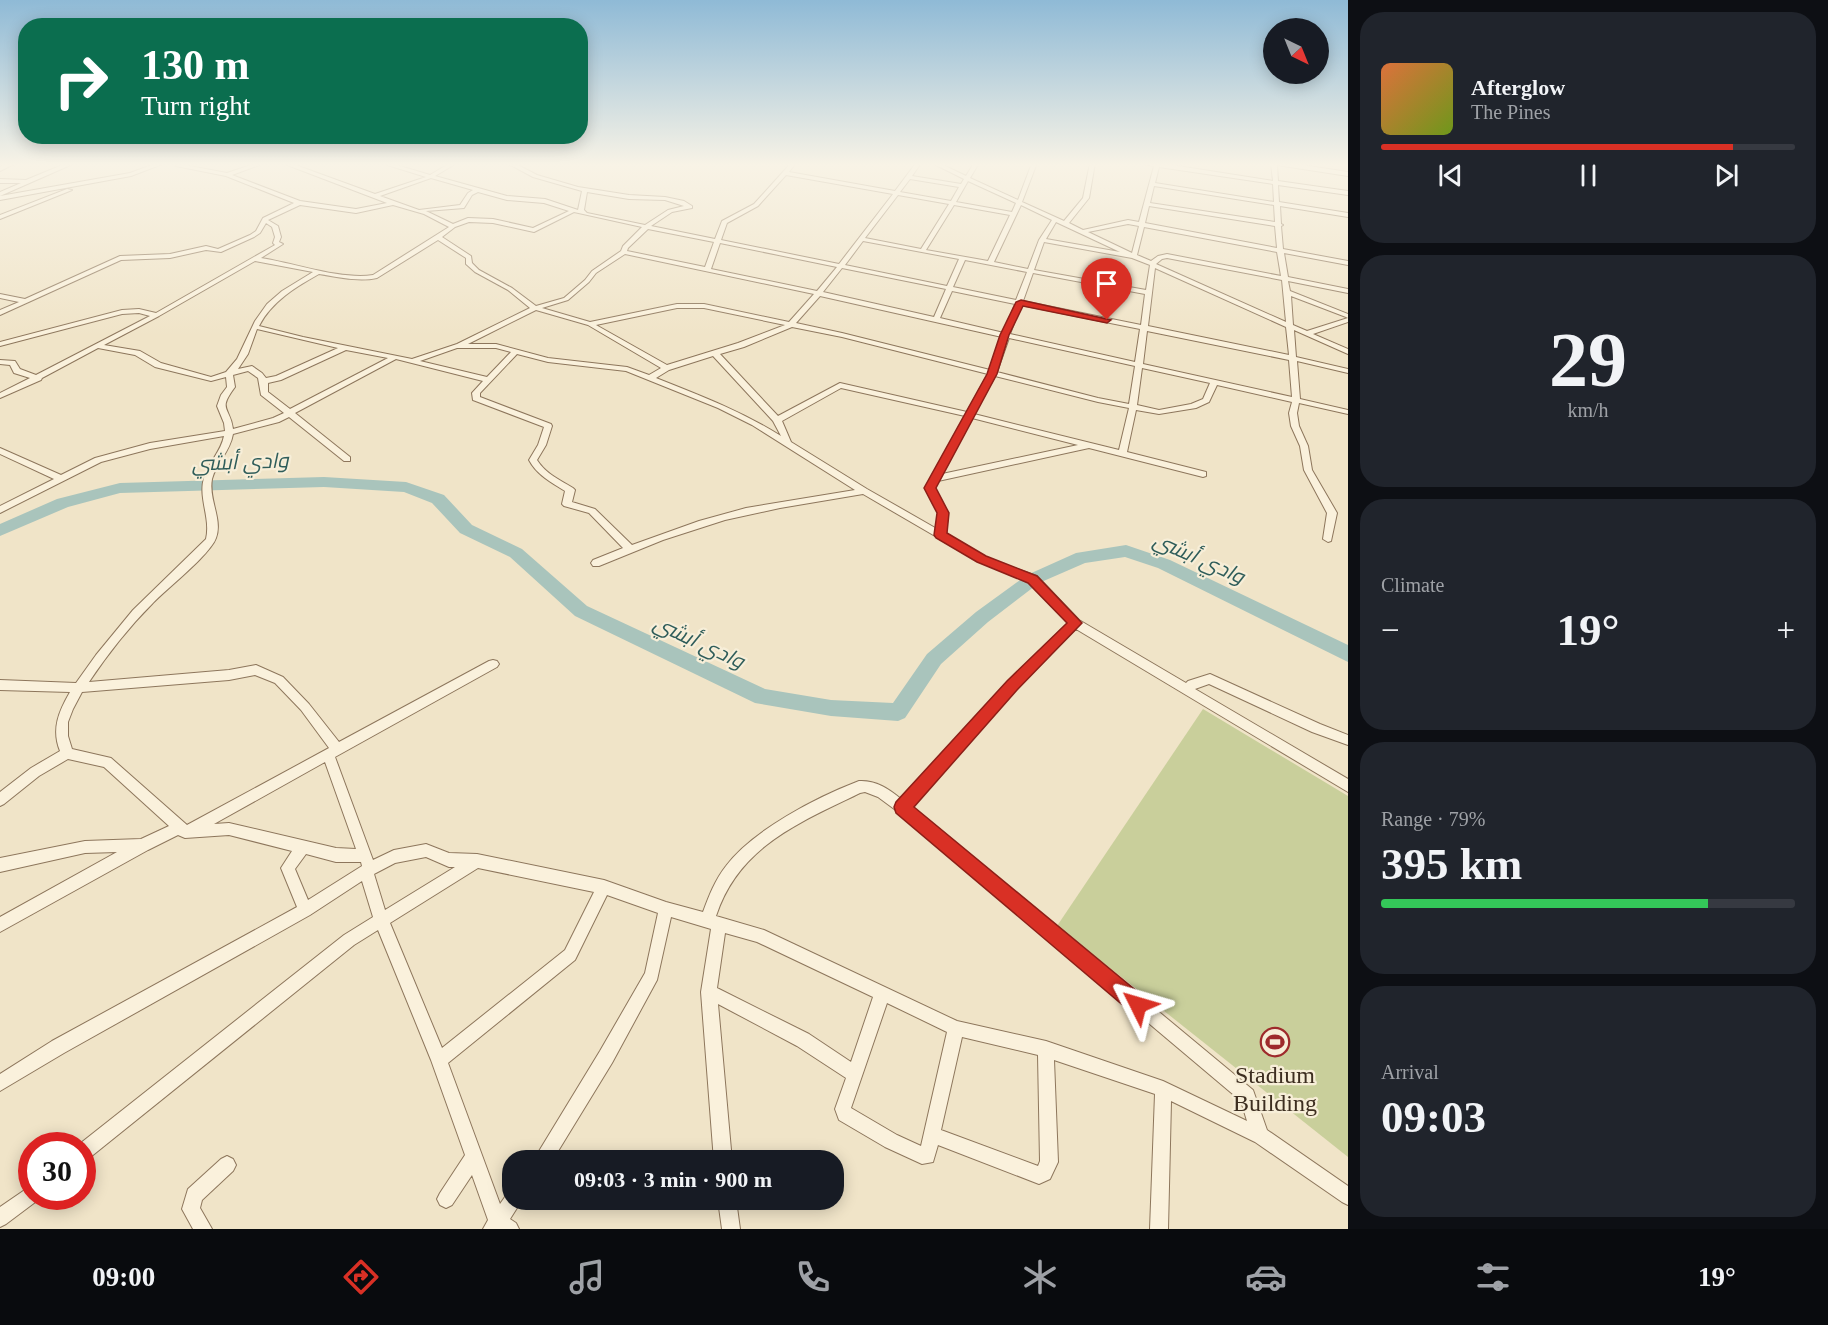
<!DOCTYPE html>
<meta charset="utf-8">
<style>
:root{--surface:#171b24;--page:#20242c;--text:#f1f3f6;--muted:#9ea1a6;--line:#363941;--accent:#d93025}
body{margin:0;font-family:"Times New Roman",Cairo,serif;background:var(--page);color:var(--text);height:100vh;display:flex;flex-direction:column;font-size:22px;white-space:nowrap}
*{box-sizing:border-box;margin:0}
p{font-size:20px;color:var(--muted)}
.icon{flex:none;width:33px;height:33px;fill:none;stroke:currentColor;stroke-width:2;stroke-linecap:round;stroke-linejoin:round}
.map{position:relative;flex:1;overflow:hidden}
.sheet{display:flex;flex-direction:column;gap:12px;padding:12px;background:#0d0f14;width:480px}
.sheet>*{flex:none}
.top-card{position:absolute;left:18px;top:18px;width:570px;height:126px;border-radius:24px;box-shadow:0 3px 15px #0003;background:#0b6e4f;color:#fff;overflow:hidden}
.needle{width:39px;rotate:137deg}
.fabs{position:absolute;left:1263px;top:18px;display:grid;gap:12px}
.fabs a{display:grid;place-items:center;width:66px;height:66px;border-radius:50%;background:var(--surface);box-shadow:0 3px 15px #0003;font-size:30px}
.speed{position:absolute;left:18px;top:1132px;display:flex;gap:12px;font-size:30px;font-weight:700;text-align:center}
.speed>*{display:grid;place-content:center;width:78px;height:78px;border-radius:50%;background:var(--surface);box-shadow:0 3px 15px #0003;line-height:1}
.speed .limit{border:9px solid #d22;background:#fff;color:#111}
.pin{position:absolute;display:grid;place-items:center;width:51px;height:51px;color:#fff;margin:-62px -26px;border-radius:50% 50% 50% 0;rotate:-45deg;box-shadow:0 0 6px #0007}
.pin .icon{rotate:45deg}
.me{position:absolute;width:66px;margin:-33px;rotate:310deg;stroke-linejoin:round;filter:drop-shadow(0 0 4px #0008)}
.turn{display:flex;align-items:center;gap:21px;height:126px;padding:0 24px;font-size:27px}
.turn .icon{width:78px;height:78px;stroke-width:2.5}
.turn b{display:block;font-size:42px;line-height:51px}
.big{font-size:45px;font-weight:600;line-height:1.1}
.sheet .card{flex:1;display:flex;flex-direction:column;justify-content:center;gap:9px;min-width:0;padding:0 21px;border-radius:24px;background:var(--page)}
.sheet .dial{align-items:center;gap:0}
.dial b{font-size:78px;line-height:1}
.song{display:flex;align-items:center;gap:18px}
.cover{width:72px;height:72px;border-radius:9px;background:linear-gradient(135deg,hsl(20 70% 55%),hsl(80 70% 35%))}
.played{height:6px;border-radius:3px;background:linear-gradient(90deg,var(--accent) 85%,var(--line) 85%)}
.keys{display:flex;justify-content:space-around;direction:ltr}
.heat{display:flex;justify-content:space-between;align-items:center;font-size:33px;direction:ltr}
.charge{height:9px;border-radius:4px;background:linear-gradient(90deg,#34c759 79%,var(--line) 0)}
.trip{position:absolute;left:502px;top:1150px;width:342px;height:60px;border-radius:24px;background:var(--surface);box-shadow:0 3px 15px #0003;font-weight:600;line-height:60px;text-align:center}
.tabs{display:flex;height:96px;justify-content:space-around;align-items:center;background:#090b0e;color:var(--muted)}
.tabs .icon{width:42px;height:42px}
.tabs .current{color:var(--accent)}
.tabs b{font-size:27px;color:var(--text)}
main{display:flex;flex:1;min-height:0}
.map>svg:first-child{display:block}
</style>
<main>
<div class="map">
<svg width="1348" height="1229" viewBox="0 0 1348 1229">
<rect width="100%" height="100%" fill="#f0e4c8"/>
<path fill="#c9cf9b" d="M1203 709 1348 796V1157L1057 926Z"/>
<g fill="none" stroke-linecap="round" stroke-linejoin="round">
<path fill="#a9c4bc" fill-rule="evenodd" d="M324 477 406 482 444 495 472 525 522 549 587 606 765 689 831 700 893 703 927 654 976 612 1027 575 1076 553 1126 545 1170 560 1348 645V662L1158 568 1125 557 1085 563 1039 583 988 622 941 664 905 718 898 721 831 716 755 703 575 616 510 557 460 533 432 503 404 492 324 487 120 493 68 507 0 536V524L57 499 120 483Z"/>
<g stroke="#8d765c" stroke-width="2">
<path id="minor" d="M9 163H16L0 171V167Z
M67 163H75L0 196V192L21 183H0V179L26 180Z
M157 163H165L131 176 0 200V196L130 173Z
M257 163H265L232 175 300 201 356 209 387 203 282 163H290L375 194 426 177 381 163H390L430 175 450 163H457L435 176 507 196 545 199 578 210 582 191 533 177 507 163H514L537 175 578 187 629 195 665 197 684 201 692 206V208L672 212 651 226 715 239 722 221 754 204 791 163H796L789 172 895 191 916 163H921L912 176 961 184 964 179 932 163H939L966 176 974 163H979L970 178 1018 200 1032 163H1037L1022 202 1064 221 1083 198 1090 163H1095L1089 198 1069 223 1083 230 1128 220 1139 222 1154 166 1138 163H1159L1273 181 1271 163H1289L1348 172V176L1277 165 1278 181 1348 191V195L1278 185 1279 202 1348 213V217L1280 206 1281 224 1283 225 1281 226 1283 249 1348 261V265L1284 253 1288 277 1348 289V293L1288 281 1290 291 1348 314V322L1313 334 1348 349V354L1294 330 1296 357 1348 369V373L1297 361 1300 399 1348 410V414L1299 403 1297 413 1299 426 1308 446 1312 470 1337 513 1331 541 1328 542 1323 539 1327 513 1304 470 1300 446 1291 426 1289 413 1292 402 1217 385 1209 402 1196 408 1159 414 1136 410 1127 452 1206 472V476L1203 477 1089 448 938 481 934 488 948 513 946 534 984 557 1037 576 1079 620 1186 683 1188 681 1210 674 1320 724 1348 735V745L1312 732 1209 684 1195 689 1348 779V792L1076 629 1016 689 911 806 1253 1090 1267 1130 1348 1186V1205L1342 1202 1255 1142 1171 1101 1168 1229H1150L1155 1094 1054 1060 1058 1162 1050 1179 1039 1184 938 1145 933 1162 922 1164 885 1147 839 1120 835 1109 846 1078 797 1046 718 1004 732 1161H714L701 992 711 929 671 917 657 980 612 1063 552 1161H533L600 1051 645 973 658 913 607 895 575 960 448 1063 500 1204 507 1194 513 1191V1200H522L510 1219 516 1223 519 1229H483L488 1220 472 1175 452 1205 446 1208 440 1205 437 1199 440 1193 465 1155 431 1060 378 930 354 945 88 1159 82 1161V1146H77L344 935 373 917 362 881 310 915 64 1053 0 1091V1074L52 1041 297 907 281 868 292 851 229 835 185 838 178 835 148 850 0 932V917L117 852 85 853 0 872V858L85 841 141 839 169 826 104 767 68 759 39 776 4 804 0 806V792L31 768 60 751C51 729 59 711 70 692L0 690V680L76 683 96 655 133 610 206 539C211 518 198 498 204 478 208 463 221 452 224 436L150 449 101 462 0 513V506L54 479 0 454V448L61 475 95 458 150 443 225 431 224 423 217 406 221 395 227 387 226 377 211 381 155 367 135 355 98 348 42 378 41 380 0 398V393L30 378 14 373 10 365 0 364V360L15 361 20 369 36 375 150 316 139 313 122 314 0 346V342L122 310 139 309 156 313 275 245 273 243 275 237 272 227 266 223 260 233 254 237 221 252 206 250 170 258 121 260 0 315V310L19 302 0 298V294L25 299 120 256 170 254 206 246 218 249 250 235 256 231 263 218 294 203 226 176 176 166 179 164 227 173ZM1159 167 1273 184 1274 202 1155 183ZM786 175 893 194 839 264 721 240 727 223 758 206ZM431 178 473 190 468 193 460 205 419 210 380 196ZM910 179 959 187 951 201 900 192ZM968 181 1016 203 1012 212 956 202ZM1154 186 1274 205 1275 222 1150 203ZM478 192 507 200 544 203 569 211 533 228 493 219 468 218 453 224 426 211 464 208 472 195ZM587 192 629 199 665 200 684 206 668 210 645 225 587 213 584 210ZM898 195 949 204 921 249 865 238ZM300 205 356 213 393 205 424 214 449 227 373 275C341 280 294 263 261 258L283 244 279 242 281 237 278 226 268 220ZM954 205 1010 215 988 261 926 250ZM1021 205 1052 220 1039 240 1028 269 994 262ZM1149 206 1275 226 1277 248 1145 223ZM574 212 642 227 623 246 621 251 592 271 585 280 564 298 536 306 512 288 479 270 472 263 471 256 442 237 455 227 469 222 493 223 534 232ZM1056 222 1120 252 1046 239ZM1128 224 1139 226 1132 253 1088 232ZM1144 227 1277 252 1281 276 1167 254 1158 256 1151 261 1137 255ZM648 229 714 242 705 267 627 251 628 248ZM438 240 466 258V264L475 272 508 290 530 308 457 344 412 359 303 337 259 326C272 301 296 287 319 274 338 277 358 282 377 278ZM863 241 959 259 947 286 845 265ZM1044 242 1132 258 1150 265 1146 290 1034 270ZM720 243 837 267 817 291 711 269ZM625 254 814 294 789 322 704 304H677L590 322 542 308 568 300 589 282 596 273ZM1167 258 1282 280 1286 322 1156 264 1162 259ZM965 260 1027 272 1016 300 953 287ZM255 261 313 272 282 291 267 304 255 321 237 359 226 372 211 377 161 363 140 351 104 345 159 316ZM842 268 946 289 934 317 823 292ZM1155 268 1286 327 1289 355 1148 326ZM1033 273 1145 294 1141 325 1023 301ZM952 291 1015 304 1004 333 940 318ZM820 296 1002 337 990 370 842 333 796 323ZM1291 296 1346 317 1348 318 1307 331 1293 325ZM1021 305 1140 329 1135 362 1010 334ZM677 308H704L785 325 738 343 667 365 596 325ZM536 310 588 325 661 368 649 375 627 367 548 358 496 344H468ZM792 327 842 337 988 374 967 412 840 383 778 416 720 354 744 347ZM257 329 338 348 276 376 266 378 262 373 252 366 238 369 248 354ZM1147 331 1289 360 1292 397 1143 364ZM1009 338 1135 366 1129 404 1098 398 997 372ZM457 348H496L511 352 487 377 420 361ZM346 350 388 358 290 409 268 392V383L281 380ZM517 354 548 362 626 371 718 408 752 425 855 490 746 508 699 521 632 545 595 509 572 502 575 490 573 488C560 480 546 474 537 460L546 445 552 426 551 424 480 397V393ZM713 356 773 421 781 436C741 411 699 395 656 378L669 370ZM396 359 483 381 472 393 473 400 544 427 538 445 529 460C537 475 551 482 565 491L562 504 564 506 589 513 623 548 593 560 591 563 593 566H599L663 540 725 520 780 508 863 494 978 561 1029 582 1068 623 1008 683 901 799C889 789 876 780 859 781 817 797 753 830 726 866 715 880 709 896 703 912L666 902 604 880 477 854 449 853 426 844 394 850 373 860 335 757 497 667 499 664 497 661 493 660 489 661 339 742 309 704 283 677 256 665 229 670 89 682C107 655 129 627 152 604 166 589 210 555 216 538 223 519 208 499 212 479 216 463 230 452 233 434L279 422 289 417 344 461H350V457L295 413ZM1142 368 1210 383 1203 399 1191 404 1159 410 1137 405ZM248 371 258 378 261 395 284 413 273 418 233 429C230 406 217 411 235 387L233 375ZM995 376 1098 402 1129 408 1119 450 974 414ZM841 388 965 416 926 488 938 513 937 529 867 489 791 442 782 421ZM972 418 1078 445 942 474ZM255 675 275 683 301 710 329 748 187 825 111 758 72 749 68 736V722L73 709 82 692 229 680ZM325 762 356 849 336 848 229 823 214 824ZM865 792 878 797 897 811 1241 1101 1247 1121 1163 1081 1046 1041 957 1021 764 930 716 916C739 846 799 823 860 793ZM306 854 336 862H361L362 866 308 900 295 869ZM426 857 449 867H455L385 910 374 874 395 863ZM478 868 594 892 565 950 442 1048 390 923ZM725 933 757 942 873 997 851 1062 809 1034 717 988ZM887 1003 947 1032 921 1146 897 1135 851 1108ZM962 1037 1038 1055 1040 1161 1038 1166 941 1130Z
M67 189 72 190 0 219V215Z
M227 1156 233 1159 236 1165 233 1171 202 1200 200 1208 212 1229H193L182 1209 188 1189 221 1159Z
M32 1185V1197H39L38 1200 6 1224 0 1227V1207Z
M718 1200H736L740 1229H722Z"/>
</g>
<use href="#minor" fill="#faf1dc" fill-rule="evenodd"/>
</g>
<linearGradient id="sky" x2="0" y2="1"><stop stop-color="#8fbad6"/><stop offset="0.49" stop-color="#f8f3e6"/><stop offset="1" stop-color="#f8f3e6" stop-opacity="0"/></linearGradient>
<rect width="1348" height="336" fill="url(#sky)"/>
<path fill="#d93025" stroke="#8d1f18" stroke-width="1.5" d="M1021 300 1111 320 1107 323 1023 306 1009 335 997 374 936 488 949 513 947 533 986 556 1037 576 1082 623 1017 690 914 807 1145 998 1148 1005 1145 1012 1138 1015 1131 1012 896 813 894 807 896 802 1007 681 1067 623 1028 583 977 562 936 538 934 535 937 513 924 488 987 374 1000 335 1016 302Z"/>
<defs>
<g id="stadium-ring" transform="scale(1.5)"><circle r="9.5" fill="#f7eed8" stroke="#9e2a2b" stroke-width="1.5"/><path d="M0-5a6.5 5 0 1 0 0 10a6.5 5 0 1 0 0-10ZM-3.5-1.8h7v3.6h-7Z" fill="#9e2a2b"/></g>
</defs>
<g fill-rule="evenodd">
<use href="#stadium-ring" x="1275" y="1042"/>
</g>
<g text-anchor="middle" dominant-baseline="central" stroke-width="4.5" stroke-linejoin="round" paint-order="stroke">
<g font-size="21" font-style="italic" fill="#2f5d5a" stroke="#f7eed8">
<text transform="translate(240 462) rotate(-2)">وادي أبشي</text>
<text transform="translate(1199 558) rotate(24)">وادي أبشي</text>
<text transform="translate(699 642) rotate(25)">وادي أبشي</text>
</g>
<g font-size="24" fill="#3d2e20" stroke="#f7eed8">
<text x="1275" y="1075">Stadium<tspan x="1275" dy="28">Building</tspan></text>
</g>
</g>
</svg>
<div class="fabs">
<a><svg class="needle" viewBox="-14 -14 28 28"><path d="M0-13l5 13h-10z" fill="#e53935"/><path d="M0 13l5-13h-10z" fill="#9ea1a6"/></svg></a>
</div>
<div class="speed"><div class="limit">30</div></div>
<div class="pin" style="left:1107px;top:320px;background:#d93025"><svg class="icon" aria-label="arrive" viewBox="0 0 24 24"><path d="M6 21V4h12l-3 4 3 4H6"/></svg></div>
<svg class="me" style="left:1138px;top:1005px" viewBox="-20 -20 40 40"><path d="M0-17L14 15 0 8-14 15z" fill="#d93025" stroke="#fff" stroke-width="4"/></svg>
<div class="trip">09:03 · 3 min · 900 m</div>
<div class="top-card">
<div class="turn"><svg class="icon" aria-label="right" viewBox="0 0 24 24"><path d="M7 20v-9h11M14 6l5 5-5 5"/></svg><div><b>130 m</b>Turn right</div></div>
</div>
</div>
<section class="sheet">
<div class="card">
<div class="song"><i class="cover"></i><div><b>Afterglow</b><p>The Pines</p></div></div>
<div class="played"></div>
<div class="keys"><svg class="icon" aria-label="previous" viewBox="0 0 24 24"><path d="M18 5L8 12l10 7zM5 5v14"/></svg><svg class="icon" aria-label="pause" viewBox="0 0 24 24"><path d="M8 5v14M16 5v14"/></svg><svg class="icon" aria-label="next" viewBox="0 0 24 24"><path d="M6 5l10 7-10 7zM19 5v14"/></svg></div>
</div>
<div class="card dial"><b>29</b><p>km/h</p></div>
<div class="card"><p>Climate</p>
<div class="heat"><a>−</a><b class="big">19°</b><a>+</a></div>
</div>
<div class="card"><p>Range · 79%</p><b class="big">395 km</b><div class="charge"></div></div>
<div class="card"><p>Arrival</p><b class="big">09:03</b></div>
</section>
</main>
<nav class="tabs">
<b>09:00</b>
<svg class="icon current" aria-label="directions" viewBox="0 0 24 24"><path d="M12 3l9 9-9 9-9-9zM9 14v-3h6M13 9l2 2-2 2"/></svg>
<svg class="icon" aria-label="music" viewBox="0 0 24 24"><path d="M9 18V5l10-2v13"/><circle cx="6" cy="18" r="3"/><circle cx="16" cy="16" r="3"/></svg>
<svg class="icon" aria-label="phone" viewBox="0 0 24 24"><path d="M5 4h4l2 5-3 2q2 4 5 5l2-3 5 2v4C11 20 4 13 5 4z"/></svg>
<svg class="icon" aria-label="climate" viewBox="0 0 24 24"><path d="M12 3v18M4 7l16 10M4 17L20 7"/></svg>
<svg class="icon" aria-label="car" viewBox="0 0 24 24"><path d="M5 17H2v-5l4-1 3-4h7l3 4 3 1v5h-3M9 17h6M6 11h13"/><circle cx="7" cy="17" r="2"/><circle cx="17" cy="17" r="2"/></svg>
<svg class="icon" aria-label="filters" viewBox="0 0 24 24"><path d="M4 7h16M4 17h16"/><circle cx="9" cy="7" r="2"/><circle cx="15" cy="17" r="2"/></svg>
<b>19°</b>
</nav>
